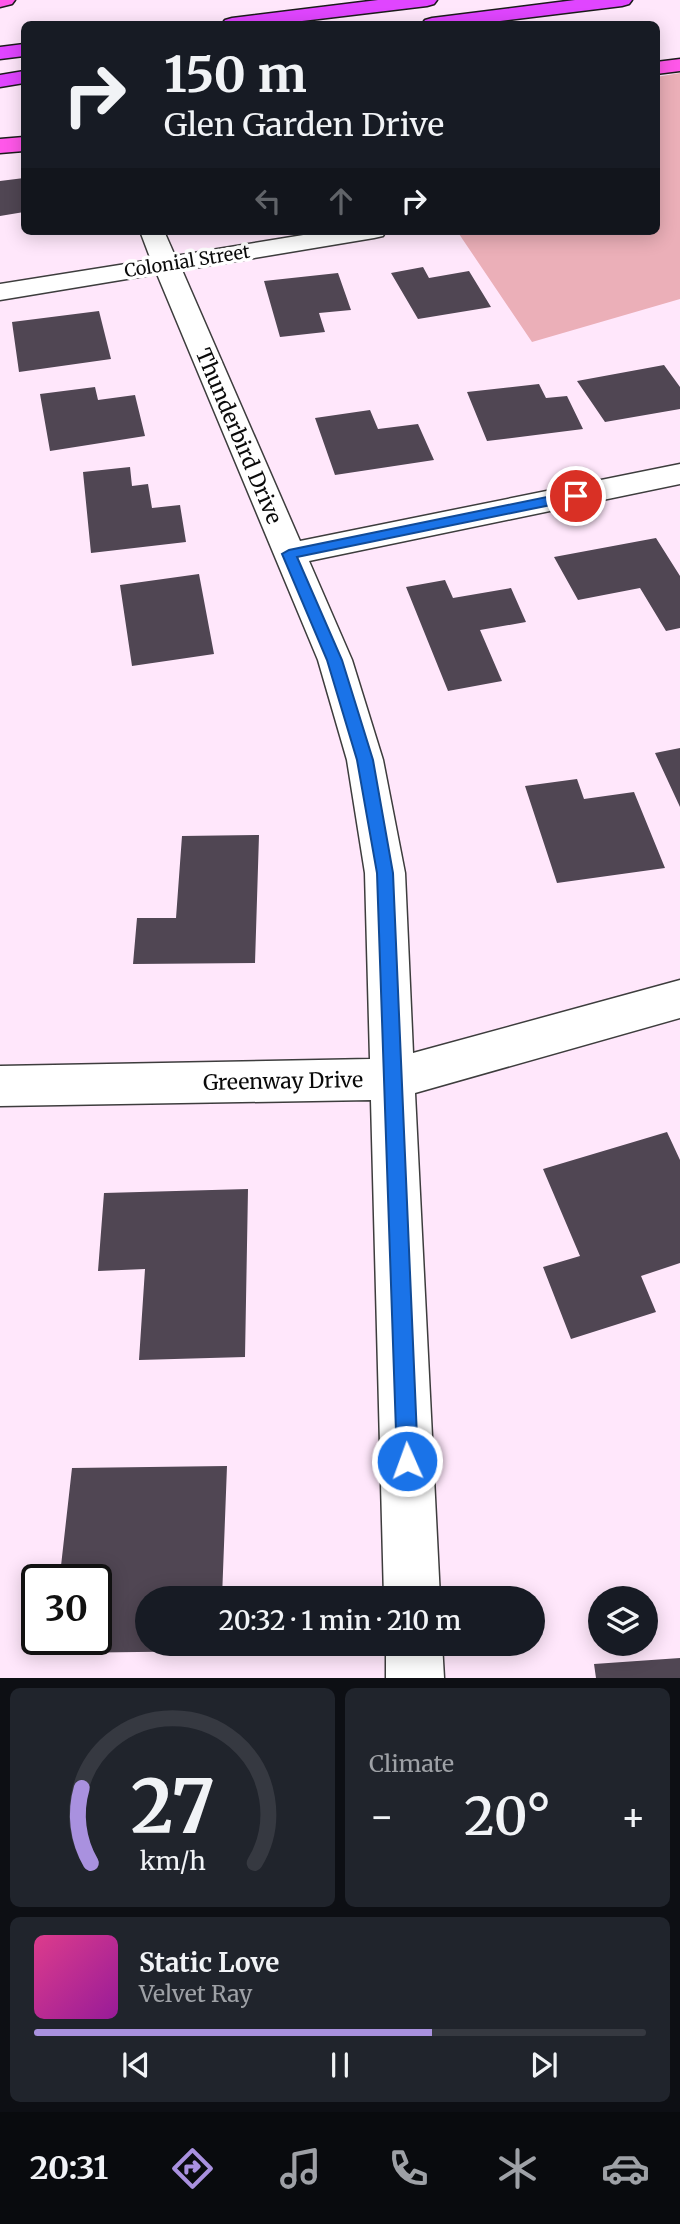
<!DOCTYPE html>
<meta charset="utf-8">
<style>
:root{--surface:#171b24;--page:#20242c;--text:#f1f3f6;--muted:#9ea1a6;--line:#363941;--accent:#a991df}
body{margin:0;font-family:Merriweather,serif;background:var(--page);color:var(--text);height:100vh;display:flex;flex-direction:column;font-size:26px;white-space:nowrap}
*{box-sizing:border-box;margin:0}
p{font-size:23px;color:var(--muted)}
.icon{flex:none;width:38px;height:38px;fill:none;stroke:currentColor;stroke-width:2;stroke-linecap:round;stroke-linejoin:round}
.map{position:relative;height:1678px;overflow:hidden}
.side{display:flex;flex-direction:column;gap:10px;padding:10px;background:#0d0f14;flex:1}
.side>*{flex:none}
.top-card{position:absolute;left:21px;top:21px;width:639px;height:214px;border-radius:10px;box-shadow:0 4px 18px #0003;background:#171b24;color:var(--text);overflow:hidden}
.controls{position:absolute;left:588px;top:1586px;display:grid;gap:14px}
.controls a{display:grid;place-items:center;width:70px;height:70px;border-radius:50%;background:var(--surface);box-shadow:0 4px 18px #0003;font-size:35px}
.speed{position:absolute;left:21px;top:1564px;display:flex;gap:14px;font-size:35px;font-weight:700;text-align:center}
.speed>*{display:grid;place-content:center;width:91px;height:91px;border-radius:50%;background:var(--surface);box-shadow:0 4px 18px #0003;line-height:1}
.speed .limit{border:4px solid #111;border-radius:10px;background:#fff;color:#111}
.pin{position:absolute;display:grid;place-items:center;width:60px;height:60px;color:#fff;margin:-30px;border:4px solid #fff;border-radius:50%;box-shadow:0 2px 7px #0007}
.me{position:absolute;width:77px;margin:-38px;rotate:358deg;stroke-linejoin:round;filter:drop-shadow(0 0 5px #0008)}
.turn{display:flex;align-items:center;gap:24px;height:147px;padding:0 28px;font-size:32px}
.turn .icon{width:91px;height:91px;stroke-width:2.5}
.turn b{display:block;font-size:49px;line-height:60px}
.lanes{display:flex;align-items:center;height:66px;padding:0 28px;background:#0003;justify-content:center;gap:35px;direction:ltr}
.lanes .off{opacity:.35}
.big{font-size:52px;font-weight:600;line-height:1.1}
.side .tile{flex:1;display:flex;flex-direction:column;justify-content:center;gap:10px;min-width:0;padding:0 24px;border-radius:10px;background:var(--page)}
.side .dial{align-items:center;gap:0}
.dial svg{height:182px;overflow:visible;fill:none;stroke:var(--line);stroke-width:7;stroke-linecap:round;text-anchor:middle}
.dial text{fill:var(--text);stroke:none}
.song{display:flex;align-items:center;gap:21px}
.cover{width:84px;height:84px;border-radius:10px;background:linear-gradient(135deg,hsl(330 70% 55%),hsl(300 70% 35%))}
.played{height:7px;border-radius:4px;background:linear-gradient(90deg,var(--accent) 65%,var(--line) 65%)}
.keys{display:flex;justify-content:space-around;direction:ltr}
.heat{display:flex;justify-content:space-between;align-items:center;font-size:38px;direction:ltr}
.side .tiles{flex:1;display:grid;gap:10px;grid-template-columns:1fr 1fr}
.tile:last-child{grid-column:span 2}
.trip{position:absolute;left:135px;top:1586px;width:410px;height:70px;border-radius:35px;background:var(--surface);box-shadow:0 4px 18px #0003;font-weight:600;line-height:70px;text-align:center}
.tabs{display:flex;height:112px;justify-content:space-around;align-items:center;background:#090b0e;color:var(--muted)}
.tabs .icon{width:49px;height:49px}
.tabs .active{color:var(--accent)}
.tabs b{font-size:32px;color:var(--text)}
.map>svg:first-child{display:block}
</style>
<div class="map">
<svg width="680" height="1678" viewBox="0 0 680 1678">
<rect width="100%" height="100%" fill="#ffe7fb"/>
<path fill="#ebafb8" d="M680 73V299L532 342 457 231H656V77Z"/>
<path fill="#504653" d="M24 178V212L0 216V181Z
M423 267 429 278 469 271 491 307 418 319 391 273Z
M338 273 351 310 319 313 325 332 280 337 264 281Z
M99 311 111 359 19 372 12 322Z
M664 365 680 387V409L605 422 577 381Z
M539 384 546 398 567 396 583 429 487 441 467 392Z
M95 387 98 400 135 395 145 436 50 451 40 394Z
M370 410 378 429 418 424 434 460 335 475 315 418Z
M130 467 132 486 148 484 152 508 180 505 186 542 91 553 83 472Z
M656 538 680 576V628L666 631 640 588 578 600 554 557Z
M199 574 214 654 132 666 120 585Z
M445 580 453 598 511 588 526 622 480 630 502 681 448 691 406 587Z
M680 748V807L655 753Z
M577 779 584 799 634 792 665 868 557 883 525 786Z
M259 835 255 963 133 964 137 918H176L182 836Z
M667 1132 680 1160V1263L641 1276 656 1312 571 1339 543 1267 580 1256 543 1169Z
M248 1189 245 1357 139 1360 145 1269 98 1271 104 1193Z
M227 1466 222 1598H147V1643H220V1651L57 1653 59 1640H96V1580H65L67 1566H61L72 1468Z
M680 1658V1678H596L594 1664Z"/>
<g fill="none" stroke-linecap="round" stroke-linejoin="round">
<g stroke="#3d3d3d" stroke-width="3">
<path id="minor" d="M140 231H164L175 256 328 231H386L383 236 374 238 182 270 300 541 680 464V484L309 561 352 660 383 760 405 873 413 1053 680 980V1018L415 1093 440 1598H384L371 1100 0 1106V1066L370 1059 365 873 347 760 318 660 157 274 0 300V284L151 260Z
M386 1643H442L444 1678H386Z"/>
</g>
<g stroke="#1b1b1b" stroke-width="3">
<path id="major" d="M0 0H15L12 4 0 7Z
M680 59V71L656 74V62Z
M24 137V151L0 153V139Z"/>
</g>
<g stroke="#1b1b1b" stroke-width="3">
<path id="highway" d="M378 0H437L434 4 427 6 277 24H222L225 20 232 18Z
M575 0H632L629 4 622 6 476 24H422L425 20 432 18Z
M24 44V56L0 59V47Z
M24 71V83L0 87V75Z"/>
</g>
<use href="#minor" fill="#fff" fill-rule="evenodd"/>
<use href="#major" fill="#ff57e9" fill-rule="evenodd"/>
<use href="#highway" fill="#e045ff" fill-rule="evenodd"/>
</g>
<path fill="#1a73e8" stroke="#114b97" stroke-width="2" d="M576 491 582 496 580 499 297 557 342 660 373 760 393 873 418 1461 415 1469 407 1472 400 1469 397 1461 377 873 357 760 327 660 282 554 289 550Z"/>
<g text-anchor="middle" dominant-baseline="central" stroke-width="7" stroke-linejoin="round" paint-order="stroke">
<g font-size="18" fill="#0a0a0a" stroke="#fff">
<text transform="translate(187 261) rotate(-9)">Colonial Street</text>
</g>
<g font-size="21" fill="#0a0a0a" stroke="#fff">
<text transform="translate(239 436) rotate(67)">Thunderbird Drive</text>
<text transform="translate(283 1081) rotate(-1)">Greenway Drive</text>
</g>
</g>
</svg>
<div class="controls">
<a><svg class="icon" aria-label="layers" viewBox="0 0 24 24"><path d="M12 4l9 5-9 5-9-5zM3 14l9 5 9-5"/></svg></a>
</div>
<div class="speed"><div class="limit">30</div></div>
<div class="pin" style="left:576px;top:496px;background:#d93025"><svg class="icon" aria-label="arrive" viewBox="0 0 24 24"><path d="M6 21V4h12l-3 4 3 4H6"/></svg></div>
<svg class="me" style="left:407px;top:1461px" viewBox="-20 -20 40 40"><circle r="17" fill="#1a73e8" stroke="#fff" stroke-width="3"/><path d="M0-11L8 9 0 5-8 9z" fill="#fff"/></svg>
<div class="trip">20:32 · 1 min · 210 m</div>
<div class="top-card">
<div class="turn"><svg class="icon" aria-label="right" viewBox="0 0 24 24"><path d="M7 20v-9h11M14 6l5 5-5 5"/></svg><div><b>150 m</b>Glen Garden Drive</div></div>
<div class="lanes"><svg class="icon off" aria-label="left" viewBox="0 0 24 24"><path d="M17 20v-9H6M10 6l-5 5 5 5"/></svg><svg class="icon off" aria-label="ahead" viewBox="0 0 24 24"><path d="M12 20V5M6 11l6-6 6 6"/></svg><svg class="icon" aria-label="right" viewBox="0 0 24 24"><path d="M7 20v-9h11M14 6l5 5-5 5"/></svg></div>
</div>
</div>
<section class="side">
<div class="tiles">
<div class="tile dial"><svg viewBox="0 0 100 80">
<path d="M14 69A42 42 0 1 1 86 69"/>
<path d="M14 69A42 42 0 0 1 10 36" stroke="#a991df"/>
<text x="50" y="56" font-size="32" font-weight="700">27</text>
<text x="50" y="72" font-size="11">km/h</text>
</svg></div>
<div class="tile"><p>Climate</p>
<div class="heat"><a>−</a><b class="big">20°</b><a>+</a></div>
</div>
<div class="tile">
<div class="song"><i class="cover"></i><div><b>Static Love</b><p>Velvet Ray</p></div></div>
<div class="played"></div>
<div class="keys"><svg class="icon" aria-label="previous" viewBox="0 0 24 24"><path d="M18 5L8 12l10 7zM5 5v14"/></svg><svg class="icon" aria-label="pause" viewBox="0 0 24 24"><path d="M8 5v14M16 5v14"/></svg><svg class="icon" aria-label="next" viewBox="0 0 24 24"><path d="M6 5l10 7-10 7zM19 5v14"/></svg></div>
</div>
</div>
</section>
<nav class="tabs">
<b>20:31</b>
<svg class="icon active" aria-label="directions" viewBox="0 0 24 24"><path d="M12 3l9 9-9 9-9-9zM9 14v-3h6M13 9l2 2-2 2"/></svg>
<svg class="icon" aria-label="music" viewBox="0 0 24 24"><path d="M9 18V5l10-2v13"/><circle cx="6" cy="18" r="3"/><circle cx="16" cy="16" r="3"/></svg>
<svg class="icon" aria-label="phone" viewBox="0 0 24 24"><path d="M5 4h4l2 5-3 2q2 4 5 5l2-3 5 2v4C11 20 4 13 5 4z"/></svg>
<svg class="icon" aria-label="climate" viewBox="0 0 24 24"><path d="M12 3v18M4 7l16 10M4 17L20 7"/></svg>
<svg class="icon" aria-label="car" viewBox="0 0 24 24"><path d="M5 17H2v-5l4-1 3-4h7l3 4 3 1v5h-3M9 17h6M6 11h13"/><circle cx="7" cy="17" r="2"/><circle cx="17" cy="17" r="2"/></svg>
</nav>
